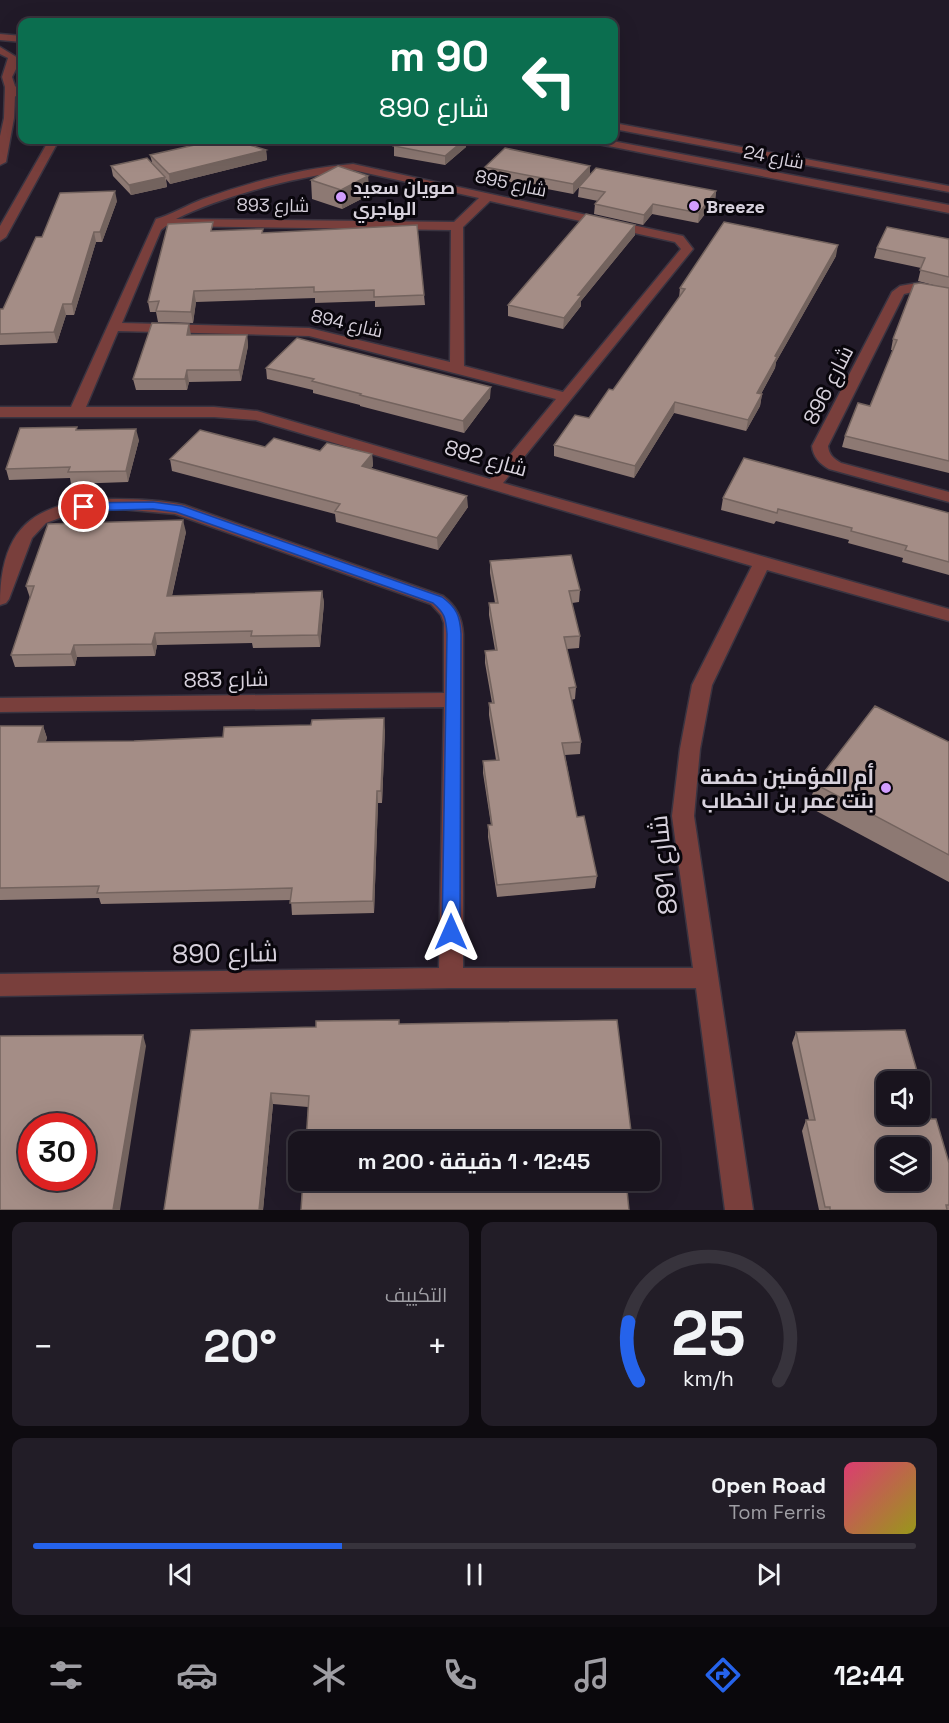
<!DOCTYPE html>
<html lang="ar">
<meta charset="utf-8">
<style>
:root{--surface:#19141e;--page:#221d27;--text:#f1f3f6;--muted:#9f9ea4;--line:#37333c;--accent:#2563eb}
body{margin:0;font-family:"Space Grotesk",Cairo,sans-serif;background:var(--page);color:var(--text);direction:rtl;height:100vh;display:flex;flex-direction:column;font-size:22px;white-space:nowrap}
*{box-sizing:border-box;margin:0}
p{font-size:20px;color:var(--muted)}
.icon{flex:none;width:33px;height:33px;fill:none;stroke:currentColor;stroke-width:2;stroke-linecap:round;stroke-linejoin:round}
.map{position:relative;height:1210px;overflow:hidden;direction:ltr}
.side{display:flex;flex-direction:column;gap:12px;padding:12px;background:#0e0b10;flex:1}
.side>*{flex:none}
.guide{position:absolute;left:18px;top:18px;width:600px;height:126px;border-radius:12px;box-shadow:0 6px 24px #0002,0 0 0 2px var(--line);direction:rtl;background:#0b6e4f;color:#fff;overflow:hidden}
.tools{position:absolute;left:876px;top:1071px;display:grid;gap:12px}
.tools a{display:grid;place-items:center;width:54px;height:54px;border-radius:12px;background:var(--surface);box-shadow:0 6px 24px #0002,0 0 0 2px var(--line);font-size:30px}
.speed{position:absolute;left:18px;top:1113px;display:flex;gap:12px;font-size:30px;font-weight:700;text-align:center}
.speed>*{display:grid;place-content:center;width:78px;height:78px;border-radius:50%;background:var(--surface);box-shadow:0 6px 24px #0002,0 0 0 2px var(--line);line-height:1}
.speed .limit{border:9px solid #d22;background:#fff;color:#111}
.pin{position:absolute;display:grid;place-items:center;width:51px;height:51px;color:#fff;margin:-26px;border:3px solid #fff;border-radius:50%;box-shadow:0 2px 6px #0007}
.me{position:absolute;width:66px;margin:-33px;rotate:0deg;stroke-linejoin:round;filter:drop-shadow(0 0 4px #0008)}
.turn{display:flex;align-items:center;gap:21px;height:126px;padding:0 30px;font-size:27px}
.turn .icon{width:78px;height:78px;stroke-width:2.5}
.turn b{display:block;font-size:42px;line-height:51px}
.big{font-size:45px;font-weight:700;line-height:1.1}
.side .card{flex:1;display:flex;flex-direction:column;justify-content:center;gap:9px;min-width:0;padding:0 21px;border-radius:12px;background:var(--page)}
.side .dial{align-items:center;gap:0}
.dial svg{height:156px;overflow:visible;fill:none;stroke:var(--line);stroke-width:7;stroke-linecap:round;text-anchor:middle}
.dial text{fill:var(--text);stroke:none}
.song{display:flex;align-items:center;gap:18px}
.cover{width:72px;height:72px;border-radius:9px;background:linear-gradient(135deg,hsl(340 70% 55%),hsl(60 70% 35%))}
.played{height:6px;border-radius:3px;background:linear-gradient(90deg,var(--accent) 35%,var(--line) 35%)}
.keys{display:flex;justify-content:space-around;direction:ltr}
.heat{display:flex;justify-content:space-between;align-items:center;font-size:33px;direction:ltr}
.side .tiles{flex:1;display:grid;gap:12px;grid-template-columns:1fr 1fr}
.card:last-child{grid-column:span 2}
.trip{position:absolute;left:288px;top:1131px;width:372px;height:60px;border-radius:12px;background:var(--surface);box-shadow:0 6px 24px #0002,0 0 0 2px var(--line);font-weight:700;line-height:60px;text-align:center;direction:rtl}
.tab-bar{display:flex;height:96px;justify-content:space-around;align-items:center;background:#0a080c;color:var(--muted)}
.tab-bar .icon{width:42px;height:42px}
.tab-bar .selected{color:var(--accent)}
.tab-bar b{font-size:27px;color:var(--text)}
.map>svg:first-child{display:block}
</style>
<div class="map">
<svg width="949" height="1210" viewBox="0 0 949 1210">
<rect width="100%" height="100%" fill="#211a28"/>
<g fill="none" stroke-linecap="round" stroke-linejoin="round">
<g stroke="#3a3441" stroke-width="3">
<path id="minor" d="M0 34 22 36V42L0 40Z
M0 47 18 58 22 56V63L16 69 12 77 15 86 22 92V100L15 96 14 118 6 162 0 165V136L4 118 5 87 2 77 8 58 0 54Z
M614 123 949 186V192L614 129Z
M49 140H59L6 237 0 241V226Z
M588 140H607L949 205V213L593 143Z
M353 164 683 236 693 249 503 483 949 609V621L767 570 712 685 700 749 694 816 753 1210H725L696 988H451L0 996V974L439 968 444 707 0 712V698L444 693V623L441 615 431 604 175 514 120 509 76 512 46 523 32 538 9 599 6 603 0 605C0 526 35 501 111 499 135 499 161 500 184 505L443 596C456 606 462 617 463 634V968H693L672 816 680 749 692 685 752 566 256 420 214 417H0V407H71L156 219C171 215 187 205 203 199 250 182 303 168 353 164ZM353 170 479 198 454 222 176 219C225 195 299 176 353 170ZM490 201 675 242 681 249 563 392 464 366 463 227ZM166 226 451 230 450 362 309 328 122 323 161 230ZM118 331 309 336 556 399 490 479 257 411 214 407H86Z
M917 283 949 289V297L917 291 904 294 828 446C829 455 833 458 841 463L949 492V502L829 469C820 464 813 457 812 446L892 292 900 286Z"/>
</g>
<use href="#minor" fill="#793f3c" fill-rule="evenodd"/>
</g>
<path fill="#8d7973" d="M406 140H466V147L445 165 394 156V146Z
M266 150 267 160 170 184 166 179 167 187 131 195 113 176 111 166 152 162 150 155Z
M485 167 590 175 716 191 715 201 698 223 652 214 643 225 594 214 595 204 598 201 578 197 579 187 573 194 485 177Z
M368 176 369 195 342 209 312 199 311 180Z
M117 201 102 242H96L74 315H66L57 343 0 345V309H3L42 237Z
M635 225V235L581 301V306L563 329 508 316V305Z
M214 231 263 233 424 295 425 305 375 307V301L315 303V298L196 302 193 323 158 322 156 312H150L148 302Z
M949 239V473L842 447 845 436 870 406 893 350H891L893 339 941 287 918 281 921 268 874 258 877 248Z
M836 256 776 362 775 368 761 394H762L760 406 746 431 674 413 634 478 554 456V445L589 418 613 390 679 298 680 288Z
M191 335H247L248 346 241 381 189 382 187 390H136L133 379Z
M266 368 490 398 464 433 360 406V405L313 393V390L267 379Z
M78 430 139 440 128 482 71 484 70 478 9 480 6 469Z
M265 447 372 454 373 466 371 468 468 507 438 550 336 522 335 514 172 471 170 459Z
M723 498 949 513V575L902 562 903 558 848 543 849 540 776 521 774 524 721 510Z
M186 532 172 596 322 591 324 603 320 647 253 648 252 643 157 645 155 656 77 657 75 666 15 667 11 655 30 598 26 586Z
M490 561 580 590 579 602 572 603 580 636 579 648 567 649 576 687 575 699 571 700 581 742 580 754 565 755 577 817 597 876 595 888 497 897 488 837V825H491L483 773V761L496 760 489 715V703H492L485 663V651L495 650 489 615V603H495L490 573Z
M0 726H43L47 738 45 742 134 741 385 730 382 803H378L374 913 292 915 291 900 101 904 99 898 0 900Z
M949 742V882L809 807 815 784Z
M399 1024 632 1139 631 1142H306L308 1107 273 1104 263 1210H164L316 1027Z
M796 1032 931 1119 949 1163V1210H819L802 1131 806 1120H809L792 1043Z"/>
<path fill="#73635e" d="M464 140H466V147L445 165V156Z
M266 150 267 160 170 184 169 174Z
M590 166V175L573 194V184Z
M368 176 369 195 342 209 341 190Z
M165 177 167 187 131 195 129 185Z
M115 191 117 201 102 242 100 232Z
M716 191 715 201 698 223 699 213Z
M653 204 652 214 643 225 644 215Z
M635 225V235L581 301V306L563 329 564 318 578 295Z
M94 232 96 242 74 315 72 304Z
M838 245 836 256 776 362 775 368 755 405 757 393 775 356Z
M194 291 196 302 193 323 191 312Z
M63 304 66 315 57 343 54 332Z
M189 324 191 335H187Z
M247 335 248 346 241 381 239 370Z
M187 370 189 382 187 390 185 379Z
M491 387 490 398 464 433 463 421Z
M762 394 760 406 746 431 748 420Z
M675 402 674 413 634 478 635 466Z
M136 429 139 440 128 482 126 471Z
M372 454 373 466 363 477 362 466Z
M467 496 468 507 438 550 437 538Z
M183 520 186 532 169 608 167 596Z
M322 591 324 603 320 647 318 635Z
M155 633 157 645 155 656 152 644Z
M74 645 77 657 75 666 71 654Z
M384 718 385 730 382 803 381 791Z
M43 726 47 738 42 755 38 742Z
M377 791 378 803 374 913 373 901Z
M143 1035 146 1046 120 1210H113Z
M271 1093 273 1104 263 1210H259Z"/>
<path fill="#a48d86" stroke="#73635e" stroke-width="1.5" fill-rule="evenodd" d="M217 140H233L266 150 169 174 150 155Z
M406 140H464L445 156 394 146Z
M505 148 590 166 573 184 485 167Z
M147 158 165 177 129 185 111 166Z
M338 166 368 176 341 190 311 180Z
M596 168 716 191 699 213 653 204 644 215 595 204 605 192 579 187Z
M115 191 100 232H94L72 304H63L54 332 0 334V309H3L36 237H42L60 193Z
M586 214 635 225 578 295H582L564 318 508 305Z
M213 222 211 231 263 229 262 233 417 225 424 295 374 297V290L314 292V287L194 291 191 312 156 311 159 301 148 302 168 224Z
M724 222 838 245 775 356 777 357 757 393 762 394 748 420 675 402 635 466 554 445 575 415 589 418 609 389 613 390 685 289 680 288Z
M887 227 949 239V277L920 270 925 258 877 248Z
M920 283 949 288V461L845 436 858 403 870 406 897 340 893 339 914 284Z
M152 323 189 324 187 335H247L239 370H187L185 379H133Z
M297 338 491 387 463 421 360 395 361 394 312 381 314 379 266 368Z
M77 427 76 430 136 429 126 471 68 472 70 467 6 469 20 428Z
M200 430 265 447 274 438 320 451 327 443 372 454 362 466 467 496 437 538 335 511 340 504 170 459Z
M744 458 949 513V562L905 550 907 546 851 531 852 528 778 509 777 513 723 498Z
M183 520 167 596 322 591 318 635 251 636 252 631 155 633 152 644 74 645 71 654 11 655 34 586H26L48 524Z
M571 555 580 590 569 591 580 636 564 637 576 687 569 688 581 742 562 743 577 817 584 816 597 876 497 885 488 825H492L483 761 499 760 489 703H494L485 651 497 650 489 603H498L490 561Z
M875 706 949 742V855L815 784Z
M384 718 381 791H377L373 901 290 903 292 888 97 893 99 886 0 888V726H43L38 742 134 741 223 737 224 727 311 725 312 720Z
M399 1020V1024L617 1020 632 1139H621V1142H306L309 1096 271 1093 259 1210H164L191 1030 316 1027V1021Z
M905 1030 931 1119H936L949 1163V1205H946L947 1210H830V1207H825L806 1120H815L796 1032ZM886 1082H920V1114H886ZM886 1148H920V1180H886Z
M143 1035 113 1210H0V1036ZM32 1126H82V1178H32Z
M303 1180H626L629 1210H301Z"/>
<path fill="#2563eb" stroke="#184099" stroke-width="1.5" d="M153 502 182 506 442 597C457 608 460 616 461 634L460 932 457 937 451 940 445 937 442 932 447 634C446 619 445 613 433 603L176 512 153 509 84 511 77 507 84 503Z"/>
<g fill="#d19dfe" stroke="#09060c" stroke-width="2">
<circle cx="341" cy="197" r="6"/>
<circle cx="694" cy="206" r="6"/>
<circle cx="886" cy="788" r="6"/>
</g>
<g text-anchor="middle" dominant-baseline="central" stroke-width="6" stroke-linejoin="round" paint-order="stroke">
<g font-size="18" fill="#d7d1dc" stroke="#09060c">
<text transform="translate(774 157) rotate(11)">شارع 24</text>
<text transform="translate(511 183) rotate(12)">شارع 895</text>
<text transform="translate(273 205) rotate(1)">شارع 893</text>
<text transform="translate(347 323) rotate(13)">شارع 894</text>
</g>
<g font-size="18" font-weight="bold" fill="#d7d1dc" stroke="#09060c" text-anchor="start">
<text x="353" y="187">صويان سعيد<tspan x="353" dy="21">الهاجري</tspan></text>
<text x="706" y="206">Breeze</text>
</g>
<g font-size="21" fill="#d7d1dc" stroke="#09060c">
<text transform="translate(828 385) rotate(-63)">شارع 896</text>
<text transform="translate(486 458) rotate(16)">شارع 892</text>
<text transform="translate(226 679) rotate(-1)">شارع 883</text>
</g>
<g font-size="21" font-weight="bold" fill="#d7d1dc" stroke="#09060c" text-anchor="end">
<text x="874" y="776">أم المؤمنين حفصة<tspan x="874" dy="24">بنت عمر بن الخطاب</tspan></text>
</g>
<g font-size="26" fill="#d7d1dc" stroke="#09060c">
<text transform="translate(663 865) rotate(-96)">شارع 891</text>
<text transform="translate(225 953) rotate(-1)">شارع 890</text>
</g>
</g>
</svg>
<div class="tools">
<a><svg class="icon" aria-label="sound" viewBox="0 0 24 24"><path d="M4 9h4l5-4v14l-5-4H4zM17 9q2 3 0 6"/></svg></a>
<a><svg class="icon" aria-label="layers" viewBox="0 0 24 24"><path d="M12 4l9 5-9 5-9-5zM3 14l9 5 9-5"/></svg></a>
</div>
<div class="speed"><div class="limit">30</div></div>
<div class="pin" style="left:84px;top:507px;background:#d93025"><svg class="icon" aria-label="arrive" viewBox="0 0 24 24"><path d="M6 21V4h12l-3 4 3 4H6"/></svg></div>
<svg class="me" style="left:451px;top:932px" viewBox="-20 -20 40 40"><path d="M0-17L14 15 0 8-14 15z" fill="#2563eb" stroke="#fff" stroke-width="4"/></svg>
<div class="trip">12:45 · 1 دقيقة · 200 m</div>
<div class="guide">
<div class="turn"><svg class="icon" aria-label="left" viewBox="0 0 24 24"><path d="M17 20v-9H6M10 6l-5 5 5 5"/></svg><div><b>90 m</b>شارع 890</div></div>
</div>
</div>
<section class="side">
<div class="tiles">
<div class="card dial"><svg viewBox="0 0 100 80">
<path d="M14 69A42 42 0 1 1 86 69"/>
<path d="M14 69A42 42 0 0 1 9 39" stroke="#2563eb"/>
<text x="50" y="56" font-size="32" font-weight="700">25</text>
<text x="50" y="72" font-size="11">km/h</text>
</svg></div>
<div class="card"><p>التكييف</p>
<div class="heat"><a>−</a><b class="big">20°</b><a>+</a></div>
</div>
<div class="card">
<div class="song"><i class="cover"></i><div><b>Open Road</b><p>Tom Ferris</p></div></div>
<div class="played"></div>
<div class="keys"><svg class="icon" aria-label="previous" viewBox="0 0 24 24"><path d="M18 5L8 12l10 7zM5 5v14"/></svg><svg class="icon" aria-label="pause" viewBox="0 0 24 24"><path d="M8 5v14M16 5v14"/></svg><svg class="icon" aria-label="next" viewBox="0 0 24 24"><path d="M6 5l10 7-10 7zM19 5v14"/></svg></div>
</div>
</div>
</section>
<nav class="tab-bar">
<b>12:44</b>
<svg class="icon selected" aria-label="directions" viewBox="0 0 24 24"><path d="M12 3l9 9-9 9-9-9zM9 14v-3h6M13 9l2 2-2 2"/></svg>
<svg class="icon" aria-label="music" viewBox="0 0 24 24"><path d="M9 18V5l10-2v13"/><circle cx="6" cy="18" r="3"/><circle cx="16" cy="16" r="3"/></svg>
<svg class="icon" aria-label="phone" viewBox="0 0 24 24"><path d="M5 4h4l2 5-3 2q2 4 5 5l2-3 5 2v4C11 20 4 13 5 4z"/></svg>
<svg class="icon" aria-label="climate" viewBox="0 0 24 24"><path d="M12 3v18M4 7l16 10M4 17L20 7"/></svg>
<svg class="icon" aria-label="car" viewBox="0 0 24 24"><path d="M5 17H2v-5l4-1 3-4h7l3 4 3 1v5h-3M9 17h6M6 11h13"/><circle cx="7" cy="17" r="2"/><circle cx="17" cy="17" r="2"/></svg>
<svg class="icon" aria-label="filters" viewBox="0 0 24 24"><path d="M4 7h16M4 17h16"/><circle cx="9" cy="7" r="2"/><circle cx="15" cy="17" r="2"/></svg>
</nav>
